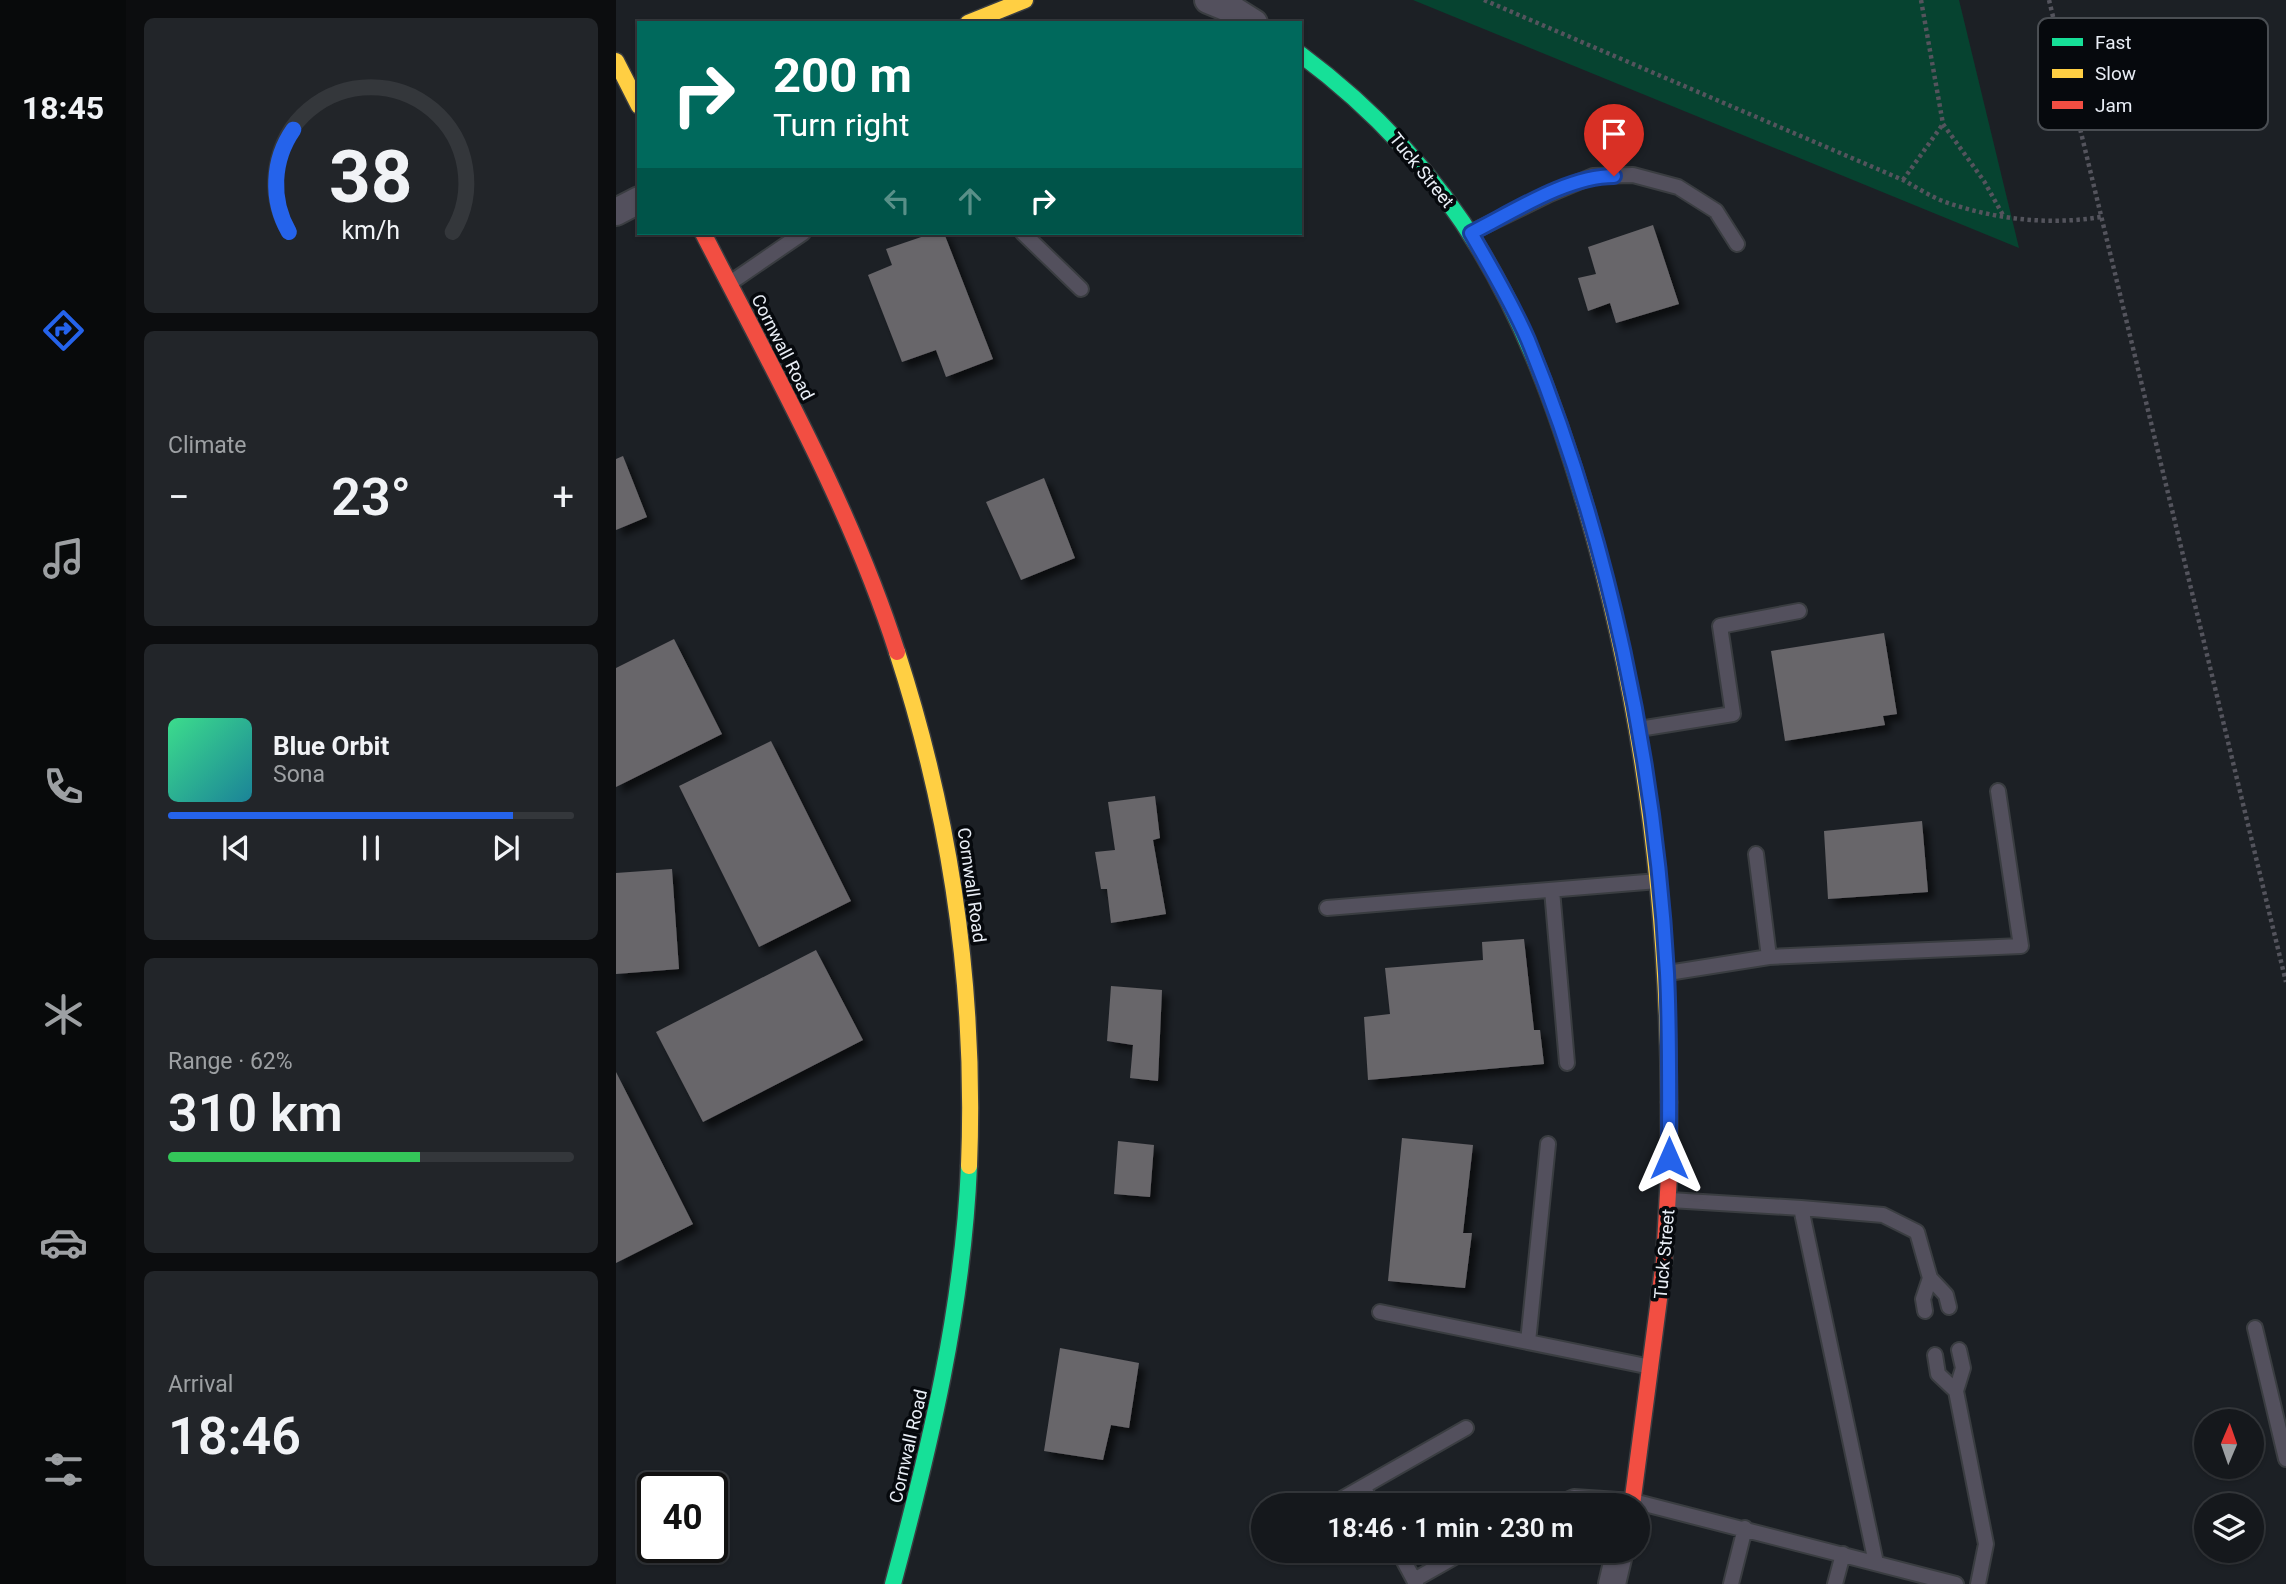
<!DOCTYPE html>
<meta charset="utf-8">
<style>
:root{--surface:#15181c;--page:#222529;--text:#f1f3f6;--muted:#9da0a3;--line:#34373b;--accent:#2563eb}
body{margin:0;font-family:Roboto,sans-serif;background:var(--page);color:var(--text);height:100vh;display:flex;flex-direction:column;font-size:26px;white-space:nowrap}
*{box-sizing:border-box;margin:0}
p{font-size:23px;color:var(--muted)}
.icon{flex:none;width:38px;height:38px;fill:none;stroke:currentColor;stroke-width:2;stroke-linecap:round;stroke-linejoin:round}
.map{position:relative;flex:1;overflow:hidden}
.drawer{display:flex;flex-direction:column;gap:18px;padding:18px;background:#0c0d0f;width:490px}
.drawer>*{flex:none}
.hud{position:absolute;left:21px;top:21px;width:665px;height:214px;border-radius:0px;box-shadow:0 2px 5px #0004,0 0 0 2px var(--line);background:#00695c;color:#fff;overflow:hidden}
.needle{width:46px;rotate:2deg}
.fabs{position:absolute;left:1578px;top:1409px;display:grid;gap:14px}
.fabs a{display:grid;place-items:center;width:70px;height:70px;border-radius:50%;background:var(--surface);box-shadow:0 2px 5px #0004,0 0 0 2px var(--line);font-size:35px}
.speed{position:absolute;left:21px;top:1472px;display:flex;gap:14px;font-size:35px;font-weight:700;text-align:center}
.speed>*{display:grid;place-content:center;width:91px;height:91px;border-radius:50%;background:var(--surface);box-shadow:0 2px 5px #0004,0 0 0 2px var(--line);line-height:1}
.speed .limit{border:4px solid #111;border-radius:10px;background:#fff;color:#111}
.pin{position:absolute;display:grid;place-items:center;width:60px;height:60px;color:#fff;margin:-72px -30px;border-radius:50% 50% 50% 0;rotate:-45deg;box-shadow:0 0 7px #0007}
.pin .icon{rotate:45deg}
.me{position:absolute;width:77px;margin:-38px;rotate:0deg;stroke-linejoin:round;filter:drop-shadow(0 0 5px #0008)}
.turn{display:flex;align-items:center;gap:24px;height:147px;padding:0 21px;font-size:32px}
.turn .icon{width:91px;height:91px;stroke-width:2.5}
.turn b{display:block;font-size:49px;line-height:60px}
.lanes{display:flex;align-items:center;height:66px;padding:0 21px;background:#0003;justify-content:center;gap:35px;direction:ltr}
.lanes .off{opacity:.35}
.big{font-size:52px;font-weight:600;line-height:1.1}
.drawer .tile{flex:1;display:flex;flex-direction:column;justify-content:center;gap:10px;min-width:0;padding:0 24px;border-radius:10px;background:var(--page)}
.drawer .dial{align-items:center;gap:0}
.dial svg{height:182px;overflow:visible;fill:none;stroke:var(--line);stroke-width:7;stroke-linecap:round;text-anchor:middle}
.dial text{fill:var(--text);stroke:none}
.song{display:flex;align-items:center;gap:21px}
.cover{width:84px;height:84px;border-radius:10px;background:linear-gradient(135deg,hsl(150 70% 55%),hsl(190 70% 35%))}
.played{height:7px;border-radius:4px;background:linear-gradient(90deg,var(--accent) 85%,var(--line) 85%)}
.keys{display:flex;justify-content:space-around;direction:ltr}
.heat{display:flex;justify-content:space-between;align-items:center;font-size:38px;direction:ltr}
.charge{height:10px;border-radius:5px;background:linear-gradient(90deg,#34c759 62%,var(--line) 0)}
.trip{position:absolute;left:635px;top:1493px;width:399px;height:70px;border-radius:35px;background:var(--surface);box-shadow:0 2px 5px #0004,0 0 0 2px var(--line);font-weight:600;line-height:70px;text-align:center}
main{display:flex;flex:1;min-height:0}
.tabs{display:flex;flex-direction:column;width:126px;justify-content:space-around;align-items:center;background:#080a0b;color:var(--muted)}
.tabs .icon{width:49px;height:49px}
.tabs .on{color:var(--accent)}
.tabs b{font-size:32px;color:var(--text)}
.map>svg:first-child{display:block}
</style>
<main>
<nav class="tabs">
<b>18:45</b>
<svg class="icon on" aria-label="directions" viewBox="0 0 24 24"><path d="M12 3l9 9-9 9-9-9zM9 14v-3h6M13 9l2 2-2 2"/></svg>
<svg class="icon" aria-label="music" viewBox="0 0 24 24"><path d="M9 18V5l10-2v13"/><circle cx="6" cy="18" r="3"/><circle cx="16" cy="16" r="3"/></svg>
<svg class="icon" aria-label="phone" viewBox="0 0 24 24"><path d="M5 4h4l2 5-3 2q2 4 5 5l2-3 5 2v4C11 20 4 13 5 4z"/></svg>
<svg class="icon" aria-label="climate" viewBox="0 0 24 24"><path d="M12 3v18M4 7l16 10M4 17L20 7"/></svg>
<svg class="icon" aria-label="car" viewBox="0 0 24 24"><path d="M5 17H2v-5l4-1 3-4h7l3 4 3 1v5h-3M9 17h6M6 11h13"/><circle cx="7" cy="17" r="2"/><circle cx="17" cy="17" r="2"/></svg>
<svg class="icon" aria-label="filters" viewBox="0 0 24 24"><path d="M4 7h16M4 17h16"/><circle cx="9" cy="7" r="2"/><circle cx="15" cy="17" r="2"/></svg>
</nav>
<section class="drawer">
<div class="tile dial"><svg viewBox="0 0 100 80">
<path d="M14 69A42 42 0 1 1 86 69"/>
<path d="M14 69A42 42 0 0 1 16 24" stroke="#2563eb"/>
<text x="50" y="56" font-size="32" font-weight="700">38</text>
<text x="50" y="72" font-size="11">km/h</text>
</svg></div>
<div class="tile"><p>Climate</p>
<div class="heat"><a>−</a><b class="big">23°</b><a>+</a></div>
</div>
<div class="tile">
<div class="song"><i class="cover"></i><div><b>Blue Orbit</b><p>Sona</p></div></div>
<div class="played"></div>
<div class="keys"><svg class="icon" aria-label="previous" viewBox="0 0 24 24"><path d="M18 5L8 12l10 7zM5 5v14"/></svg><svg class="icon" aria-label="pause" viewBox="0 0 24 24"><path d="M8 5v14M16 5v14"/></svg><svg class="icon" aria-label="next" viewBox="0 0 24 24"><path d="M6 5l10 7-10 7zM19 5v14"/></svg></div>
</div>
<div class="tile"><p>Range · 62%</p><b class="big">310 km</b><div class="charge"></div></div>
<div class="tile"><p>Arrival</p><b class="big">18:46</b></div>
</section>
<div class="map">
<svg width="1670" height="1584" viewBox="0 0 1670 1584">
<defs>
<filter id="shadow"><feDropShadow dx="6" dy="6" stdDeviation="3.5" flood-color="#0009"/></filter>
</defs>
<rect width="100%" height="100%" fill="#1c2025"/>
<path fill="#064330" d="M797 0H1343L1403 248Z"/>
<path fill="#68666a" filter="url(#shadow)" d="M1037 225 1063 304 1000 323 994 303 972 311 962 278 980 274 972 247Z
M317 233H328L377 359 330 377 320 350 286 362 252 275 276 265 270 249Z
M7 456 31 517 0 530V459Z
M428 478 459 558 405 580 370 502Z
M1268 633 1281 714 1267 716 1269 725 1169 741 1155 651Z
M58 639 106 734 0 787V668Z
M155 741 235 901 143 947 63 786Z
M539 796 544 838 537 840 550 914 495 923 491 889H485L479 852 499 850 492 802Z
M1306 821 1312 892 1212 899 1208 831Z
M56 869 63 969 0 974V873Z
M908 939 918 1030H924L928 1064 752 1080 748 1017 774 1014 769 968 867 960 866 942Z
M200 950 247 1040 87 1122 40 1032Z
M495 986 546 990 542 1081 514 1078 517 1045 491 1041Z
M0 1072 77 1224 0 1263Z
M786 1138 857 1145 847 1233H856L849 1288 772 1281Z
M502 1141 538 1145 534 1197 498 1194Z
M444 1348 523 1363 513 1428 495 1425 487 1460 428 1451Z"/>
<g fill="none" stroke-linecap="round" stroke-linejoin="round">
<g stroke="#3a3d41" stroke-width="18">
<path id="lane" d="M856 232 934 194 977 176 1017 175 1062 187 1100 211 1121 244
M407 233 465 289
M114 283 187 233
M1023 729 1117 714 1104 626 1183 611
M936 890 951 1063
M711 908 1042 881
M1153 957 1405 946 1382 791
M1052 973 1153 957 1140 854
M1054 1200 1185 1208 1260 1563
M1185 1208 1267 1215 1301 1232 1314 1278 1330 1295 1333 1307
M1309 1311 1307 1299 1314 1278
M764 1312 1035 1367
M1639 1328 1670 1459
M912 1342 932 1144
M1343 1350 1347 1368 1340 1391 1370 1544 1362 1584
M1319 1355 1322 1374 1340 1391
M747 1487 757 1505
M715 1505 850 1428
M939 1505 958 1497 1017 1501 1340 1584
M782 1550 798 1580
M800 1584 798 1580 851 1550
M1115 1584 1129 1528
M1219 1584 1227 1554"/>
</g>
<g stroke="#3a3d41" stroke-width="30">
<path id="street" d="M592 0 619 11 638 23
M0 212 23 200
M996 1584 1004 1550"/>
</g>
<g stroke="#3a3d41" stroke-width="19">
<path id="fast" d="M684 54C844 173 911 311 967 498
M277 1584C314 1446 347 1309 353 1166"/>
</g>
<g stroke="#3a3d41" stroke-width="19">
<path id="slow" d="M352 23 409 0
M0 61 23 106
M967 498C1025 694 1052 897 1053 1102
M281 652C335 818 360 991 353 1166"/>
</g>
<g stroke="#3a3d41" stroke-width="19">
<path id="jam" d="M87 233C157 370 234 505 281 652
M1016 1505 1048 1261 1053 1175V1102"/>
</g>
<path stroke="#54545d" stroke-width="4.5" stroke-dasharray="3.5 3.5" stroke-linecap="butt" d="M868 0 1287 180C1302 188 1318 199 1335 204 1384 220 1435 225 1485 217
M1305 0 1327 124 1368 181 1388 217
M1433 0 1670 982
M1287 180 1327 124"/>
<use href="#lane" stroke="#53505d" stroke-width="14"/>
<use href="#street" stroke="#53505d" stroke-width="26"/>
<use href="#fast" stroke="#16e098" stroke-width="16"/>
<use href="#slow" stroke="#ffcf43" stroke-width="16"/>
<use href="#jam" stroke="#f24e42" stroke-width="16"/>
</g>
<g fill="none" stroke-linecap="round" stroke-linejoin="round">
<g stroke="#184099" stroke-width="18">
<path id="route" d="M998 176C951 176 897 212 855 233 875 268 896 303 912 340 993 539 1039 759 1051 973 1054 1035 1053 1097 1053 1158"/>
</g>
<use href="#route" stroke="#2563eb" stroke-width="12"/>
</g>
<g text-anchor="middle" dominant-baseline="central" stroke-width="7" stroke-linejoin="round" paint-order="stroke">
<g font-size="18" fill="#e9eef6" stroke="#06090d">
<text transform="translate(806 170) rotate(51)">Tuck Street</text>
<text transform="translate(167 347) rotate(63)">Cornwall Road</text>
<text transform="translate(356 885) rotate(82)">Cornwall Road</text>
<text transform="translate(1048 1254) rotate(-85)">Tuck Street</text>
<text transform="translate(292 1446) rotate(-77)">Cornwall Road</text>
</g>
</g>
<rect x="1422" y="18" width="230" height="112" rx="10" fill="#06090d" stroke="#4a4e53" stroke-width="2"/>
<rect x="1436" y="38" width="31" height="8" fill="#16e098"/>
<rect x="1436" y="69" width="31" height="9" fill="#ffcf43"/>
<rect x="1436" y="101" width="31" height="8" fill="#f24e42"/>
<g font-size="19" fill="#e9eef6">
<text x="1479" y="49">Fast</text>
<text x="1479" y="80">Slow</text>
<text x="1479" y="112">Jam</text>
</g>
</svg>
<div class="fabs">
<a><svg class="needle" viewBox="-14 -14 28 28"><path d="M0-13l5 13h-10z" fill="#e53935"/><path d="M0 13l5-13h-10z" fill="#9da0a3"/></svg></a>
<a><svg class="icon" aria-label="layers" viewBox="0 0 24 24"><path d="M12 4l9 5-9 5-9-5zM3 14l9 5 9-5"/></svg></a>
</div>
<div class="speed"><div class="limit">40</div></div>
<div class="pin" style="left:998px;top:176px;background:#d93025"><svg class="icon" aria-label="arrive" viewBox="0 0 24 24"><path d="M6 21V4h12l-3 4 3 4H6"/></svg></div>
<svg class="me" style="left:1053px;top:1158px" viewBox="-20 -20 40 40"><path d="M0-17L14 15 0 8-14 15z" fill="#2563eb" stroke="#fff" stroke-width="4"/></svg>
<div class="trip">18:46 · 1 min · 230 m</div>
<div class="hud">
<div class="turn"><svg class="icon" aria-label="right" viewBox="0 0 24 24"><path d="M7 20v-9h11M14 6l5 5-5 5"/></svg><div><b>200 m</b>Turn right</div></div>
<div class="lanes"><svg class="icon off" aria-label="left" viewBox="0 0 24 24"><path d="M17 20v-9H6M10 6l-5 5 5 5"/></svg><svg class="icon off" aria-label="ahead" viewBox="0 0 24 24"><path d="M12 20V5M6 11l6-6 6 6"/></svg><svg class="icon" aria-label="right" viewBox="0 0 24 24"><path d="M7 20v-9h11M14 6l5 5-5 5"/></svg></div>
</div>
</div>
</main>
